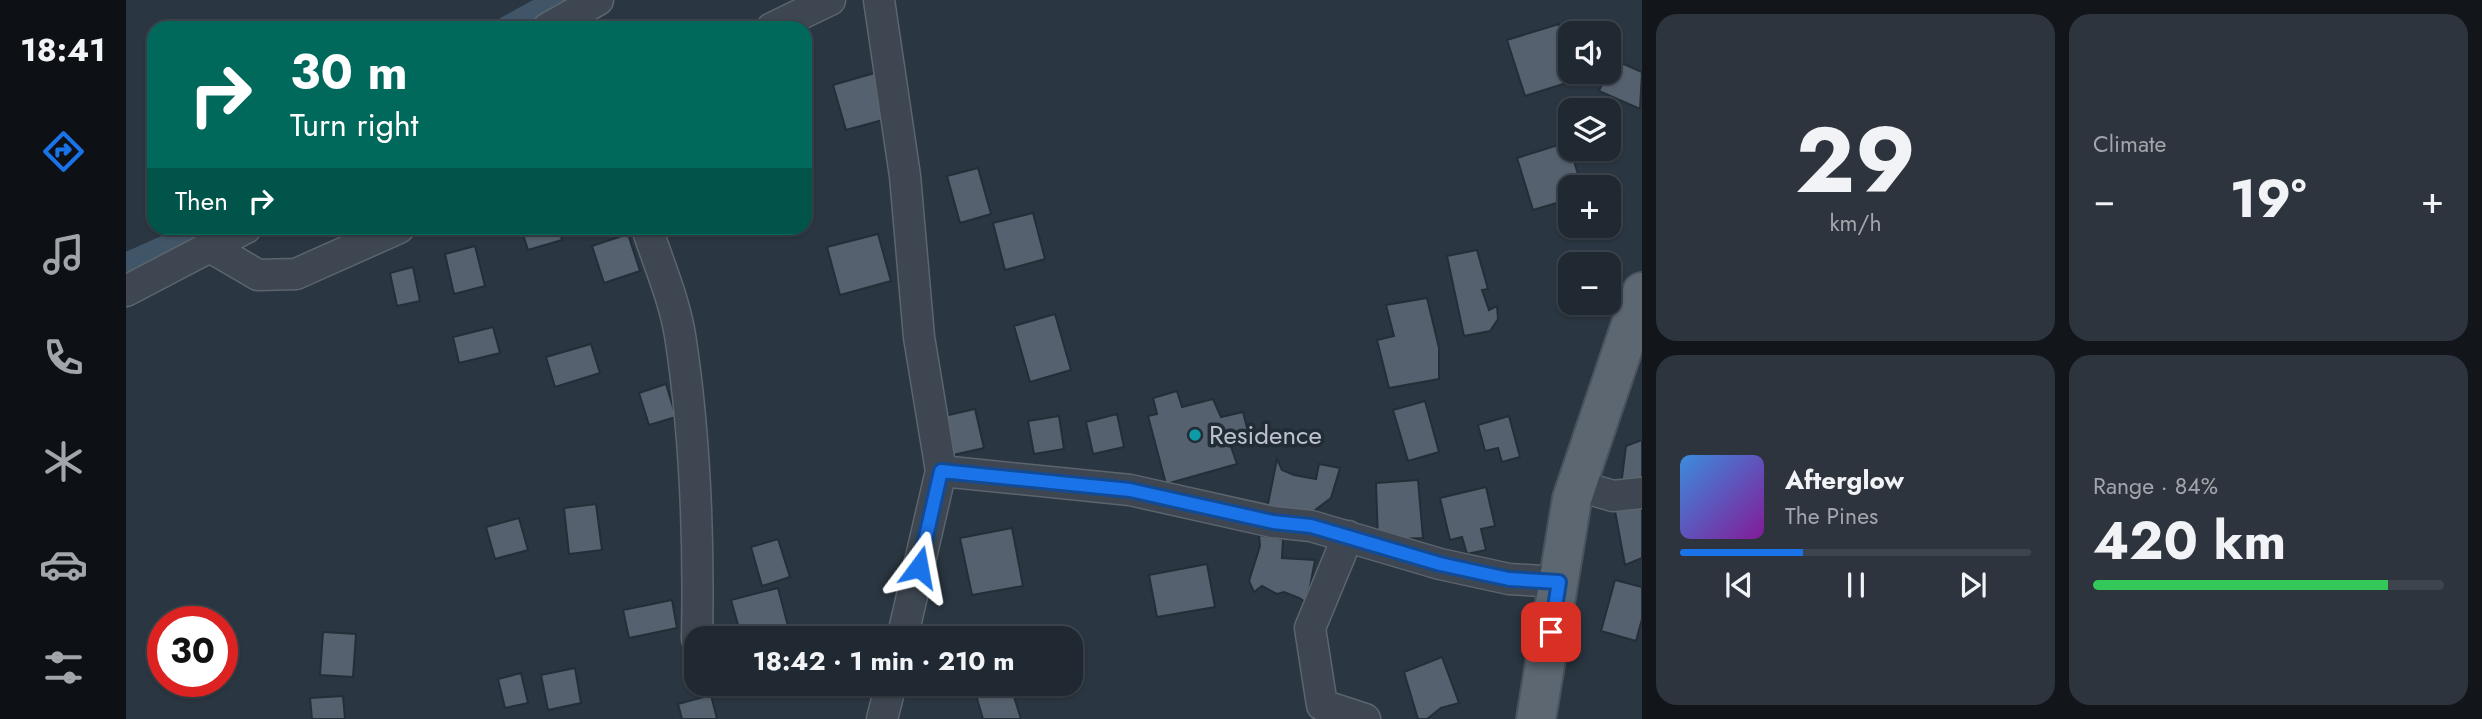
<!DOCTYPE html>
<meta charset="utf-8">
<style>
:root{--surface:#202831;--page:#2d343d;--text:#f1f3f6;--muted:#a2a6ab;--line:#3d444d;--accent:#1a73e8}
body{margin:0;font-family:Jost,sans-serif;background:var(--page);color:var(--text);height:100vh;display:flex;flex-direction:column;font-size:26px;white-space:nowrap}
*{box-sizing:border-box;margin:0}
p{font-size:23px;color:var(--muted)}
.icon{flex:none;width:38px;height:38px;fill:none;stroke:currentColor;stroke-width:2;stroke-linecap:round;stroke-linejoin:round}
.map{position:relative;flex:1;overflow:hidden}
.drawer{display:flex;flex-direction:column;gap:14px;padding:14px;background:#12161b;width:840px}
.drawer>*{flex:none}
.hud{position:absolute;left:21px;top:21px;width:665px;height:214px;border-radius:21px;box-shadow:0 2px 5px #0004,0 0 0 2px var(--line);background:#00695c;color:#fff;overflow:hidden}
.tools{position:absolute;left:1432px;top:21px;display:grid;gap:14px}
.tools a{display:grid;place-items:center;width:63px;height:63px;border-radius:14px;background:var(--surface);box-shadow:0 2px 5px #0004,0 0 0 2px var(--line);font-size:35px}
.speed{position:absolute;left:21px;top:606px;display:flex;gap:14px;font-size:35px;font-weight:700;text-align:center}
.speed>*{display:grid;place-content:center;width:91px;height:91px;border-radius:50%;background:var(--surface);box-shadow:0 2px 5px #0004,0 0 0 2px var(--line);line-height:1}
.speed .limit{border:10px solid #d22;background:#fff;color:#111}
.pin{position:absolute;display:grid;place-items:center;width:60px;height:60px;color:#fff;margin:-30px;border-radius:14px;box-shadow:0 4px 10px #0006}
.me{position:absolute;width:77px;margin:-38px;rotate:13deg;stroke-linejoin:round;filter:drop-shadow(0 0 5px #0008)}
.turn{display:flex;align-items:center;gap:24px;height:147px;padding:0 28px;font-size:32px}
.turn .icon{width:91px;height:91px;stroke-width:2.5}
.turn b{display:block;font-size:49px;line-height:60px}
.then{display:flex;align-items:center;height:66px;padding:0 28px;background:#0003;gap:14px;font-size:26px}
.big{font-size:52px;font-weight:700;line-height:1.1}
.drawer .card{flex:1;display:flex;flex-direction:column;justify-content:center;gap:10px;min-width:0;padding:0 24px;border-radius:21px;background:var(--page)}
.drawer .dial{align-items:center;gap:0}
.dial b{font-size:91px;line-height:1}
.song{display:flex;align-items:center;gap:21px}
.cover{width:84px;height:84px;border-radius:10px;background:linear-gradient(135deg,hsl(210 70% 55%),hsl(290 70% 35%))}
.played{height:7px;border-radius:4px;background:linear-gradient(90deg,var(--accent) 35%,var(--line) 35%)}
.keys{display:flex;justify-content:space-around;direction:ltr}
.heat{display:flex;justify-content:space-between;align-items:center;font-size:38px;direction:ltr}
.charge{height:10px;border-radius:5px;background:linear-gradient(90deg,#34c759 84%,var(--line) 0)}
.drawer .tiles{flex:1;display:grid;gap:14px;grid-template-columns:repeat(2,1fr)}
.trip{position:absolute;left:558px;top:626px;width:399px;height:70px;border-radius:21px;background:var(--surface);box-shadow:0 2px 5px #0004,0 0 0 2px var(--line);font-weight:700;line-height:70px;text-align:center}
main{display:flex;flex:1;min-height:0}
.tab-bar{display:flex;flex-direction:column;width:126px;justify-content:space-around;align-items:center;background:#0d1014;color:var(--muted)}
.tab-bar .icon{width:49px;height:49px}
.tab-bar .current{color:var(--accent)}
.tab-bar b{font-size:32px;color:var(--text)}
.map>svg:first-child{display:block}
</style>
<main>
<nav class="tab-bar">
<b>18:41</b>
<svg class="icon current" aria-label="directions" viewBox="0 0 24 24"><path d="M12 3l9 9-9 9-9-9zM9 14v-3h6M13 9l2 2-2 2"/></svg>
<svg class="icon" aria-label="music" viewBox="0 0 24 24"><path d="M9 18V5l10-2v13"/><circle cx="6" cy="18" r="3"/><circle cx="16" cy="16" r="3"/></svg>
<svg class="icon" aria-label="phone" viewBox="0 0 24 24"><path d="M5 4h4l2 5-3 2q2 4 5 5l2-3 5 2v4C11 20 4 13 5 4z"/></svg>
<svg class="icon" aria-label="climate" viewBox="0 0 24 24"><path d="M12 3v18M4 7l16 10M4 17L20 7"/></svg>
<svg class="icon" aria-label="car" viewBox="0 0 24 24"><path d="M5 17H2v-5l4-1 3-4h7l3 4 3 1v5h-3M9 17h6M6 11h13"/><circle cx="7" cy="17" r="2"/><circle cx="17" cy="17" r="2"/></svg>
<svg class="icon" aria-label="filters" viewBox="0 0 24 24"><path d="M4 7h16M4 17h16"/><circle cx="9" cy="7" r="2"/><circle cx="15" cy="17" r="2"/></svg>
</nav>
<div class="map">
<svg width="1516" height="719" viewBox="0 0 1516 719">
<rect width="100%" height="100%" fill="#2a3641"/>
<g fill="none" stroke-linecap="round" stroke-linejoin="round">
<path stroke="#415568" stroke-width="24" d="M381 28 432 0
M0 265 83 228"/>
</g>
<path fill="#55616e" stroke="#242e38" stroke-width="2" d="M1433 24 1444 59V72H1448L1450 80 1399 96 1381 40Z
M1486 59 1516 72 1514 109 1473 91Z
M752 72 764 118 720 130 707 85Z
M1442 142 1456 187H1444V199L1407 210 1391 158Z
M852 168 865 214 834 223 821 176Z
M907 213 919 259 879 270 867 223Z
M395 228H432L436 240 402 250Z
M502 234 514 271 478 283 466 246Z
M752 234 765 281 714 295 701 247Z
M349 246 359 286 328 294 319 254Z
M1351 250 1362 289 1356 290 1363 310 1371 306 1372 319 1364 331 1338 336 1321 256Z
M287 267 294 301 271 306 264 273Z
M1301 298 1313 348V379L1263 388 1251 340 1268 336 1260 305Z
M929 314 945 370 904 382 888 326Z
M367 327 374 353 333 363 327 337Z
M465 344 474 373 429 387 420 357Z
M540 384 550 417 523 425 513 393Z
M1051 391 1056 407 1087 399 1095 417 1117 412 1122 432 1102 438 1111 464 1040 484 1022 416 1031 414 1027 398Z
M1299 401 1313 452 1282 461 1267 410Z
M849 409 858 448 827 455 818 416Z
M991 414 998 447 967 454 960 422Z
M933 416 938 449 908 454 902 421Z
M1383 416 1394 457 1376 462 1372 448 1359 451 1352 425Z
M1516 440V484L1495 486 1500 446Z
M1151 459 1156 470 1168 475 1190 479 1193 464 1214 468 1205 498 1180 517 1141 509Z
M1292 480 1297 538 1252 540 1250 483Z
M1360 487 1369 526 1355 529 1360 550 1341 554 1336 537 1324 540 1314 498Z
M470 504 476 550 443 554 438 508Z
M1516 507V558L1499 565 1489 511Z
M393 518 402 550 369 559 360 527Z
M886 528 897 586 846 595 834 538Z
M1133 535 1157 539 1156 558 1189 560 1181 603 1173 598 1158 592 1151 594 1136 586 1128 592 1123 581 1134 546Z
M652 539 664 577 636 586 625 547Z
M1081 564 1089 607 1031 617 1023 575Z
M1489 580 1516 587V619L1510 641 1475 631Z
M652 588 663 630 632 639H616L605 600Z
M546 600 551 628 503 638 497 610Z
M197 632 230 634 227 677 194 675Z
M1316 657 1333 703 1315 708 1301 719H1292L1278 672Z
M449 668 455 703 422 710 415 675Z
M395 673 402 703 379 708 372 679Z
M859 684H884L895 719H857L848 688Z
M585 695 591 719H556L552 704Z
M217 696 219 719H186L184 698Z"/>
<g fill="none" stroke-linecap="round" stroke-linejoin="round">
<g stroke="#5c656e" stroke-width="33">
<path id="minor" d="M753 0 779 176 793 337 815 471 776 639
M422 28 472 0
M646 28 704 0
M521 228C532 262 548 299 554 335 569 432 573 541 571 639
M84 247 132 275 170 274 273 228
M0 291 120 228
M815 471 1004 490 1147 522 1185 526 1314 564 1383 579 1433 582
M1450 485 1487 496 1516 493
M1222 536 1184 628 1196 705 1239 719
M756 719 765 684"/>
</g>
<g stroke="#4a535d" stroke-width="42">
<path id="major" d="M1410 719 1446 499 1516 292"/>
</g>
<use href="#minor" stroke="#3e4751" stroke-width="30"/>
<use href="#major" stroke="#5c6771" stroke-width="38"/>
</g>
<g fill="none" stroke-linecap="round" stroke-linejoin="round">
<g stroke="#114b97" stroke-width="18">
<path id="route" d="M793 567 815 471 1004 490 1147 522 1185 526 1314 564 1383 579 1433 582 1425 632"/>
</g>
<use href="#route" stroke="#1a73e8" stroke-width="12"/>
</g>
<circle fill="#0f9aa8" stroke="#222c36" stroke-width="2.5" cx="1069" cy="435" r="7"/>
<g text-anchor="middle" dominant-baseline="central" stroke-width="7" stroke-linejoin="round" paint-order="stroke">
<g font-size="26" fill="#bbc2cb" stroke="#222c36" text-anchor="start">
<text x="1083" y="435">Residence</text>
</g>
</g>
</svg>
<div class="tools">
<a><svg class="icon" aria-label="sound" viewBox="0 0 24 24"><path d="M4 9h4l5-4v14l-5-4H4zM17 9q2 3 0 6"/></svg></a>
<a><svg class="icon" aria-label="layers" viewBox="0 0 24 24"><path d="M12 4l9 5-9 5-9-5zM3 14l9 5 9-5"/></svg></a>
<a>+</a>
<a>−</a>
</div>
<div class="speed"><div class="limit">30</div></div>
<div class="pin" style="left:1425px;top:632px;background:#d93025"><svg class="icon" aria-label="arrive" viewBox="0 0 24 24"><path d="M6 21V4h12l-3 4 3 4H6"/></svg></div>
<svg class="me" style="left:793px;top:567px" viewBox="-20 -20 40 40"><path d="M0-17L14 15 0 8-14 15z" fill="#1a73e8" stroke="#fff" stroke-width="4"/></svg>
<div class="trip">18:42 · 1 min · 210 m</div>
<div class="hud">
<div class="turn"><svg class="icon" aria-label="right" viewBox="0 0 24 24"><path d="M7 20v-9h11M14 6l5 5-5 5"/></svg><div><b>30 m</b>Turn right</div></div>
<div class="then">Then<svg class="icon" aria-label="right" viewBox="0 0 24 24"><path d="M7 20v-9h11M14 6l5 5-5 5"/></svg></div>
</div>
</div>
<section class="drawer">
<div class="tiles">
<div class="card dial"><b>29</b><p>km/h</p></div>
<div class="card"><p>Climate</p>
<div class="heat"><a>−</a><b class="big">19°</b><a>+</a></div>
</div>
<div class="card">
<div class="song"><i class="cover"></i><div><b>Afterglow</b><p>The Pines</p></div></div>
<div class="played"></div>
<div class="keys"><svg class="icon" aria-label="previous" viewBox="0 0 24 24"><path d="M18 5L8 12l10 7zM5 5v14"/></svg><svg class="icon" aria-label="pause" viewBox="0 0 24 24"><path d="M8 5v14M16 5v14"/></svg><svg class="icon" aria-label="next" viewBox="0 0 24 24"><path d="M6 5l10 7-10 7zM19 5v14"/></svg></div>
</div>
<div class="card"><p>Range · 84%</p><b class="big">420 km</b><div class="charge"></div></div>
</div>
</section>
</main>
